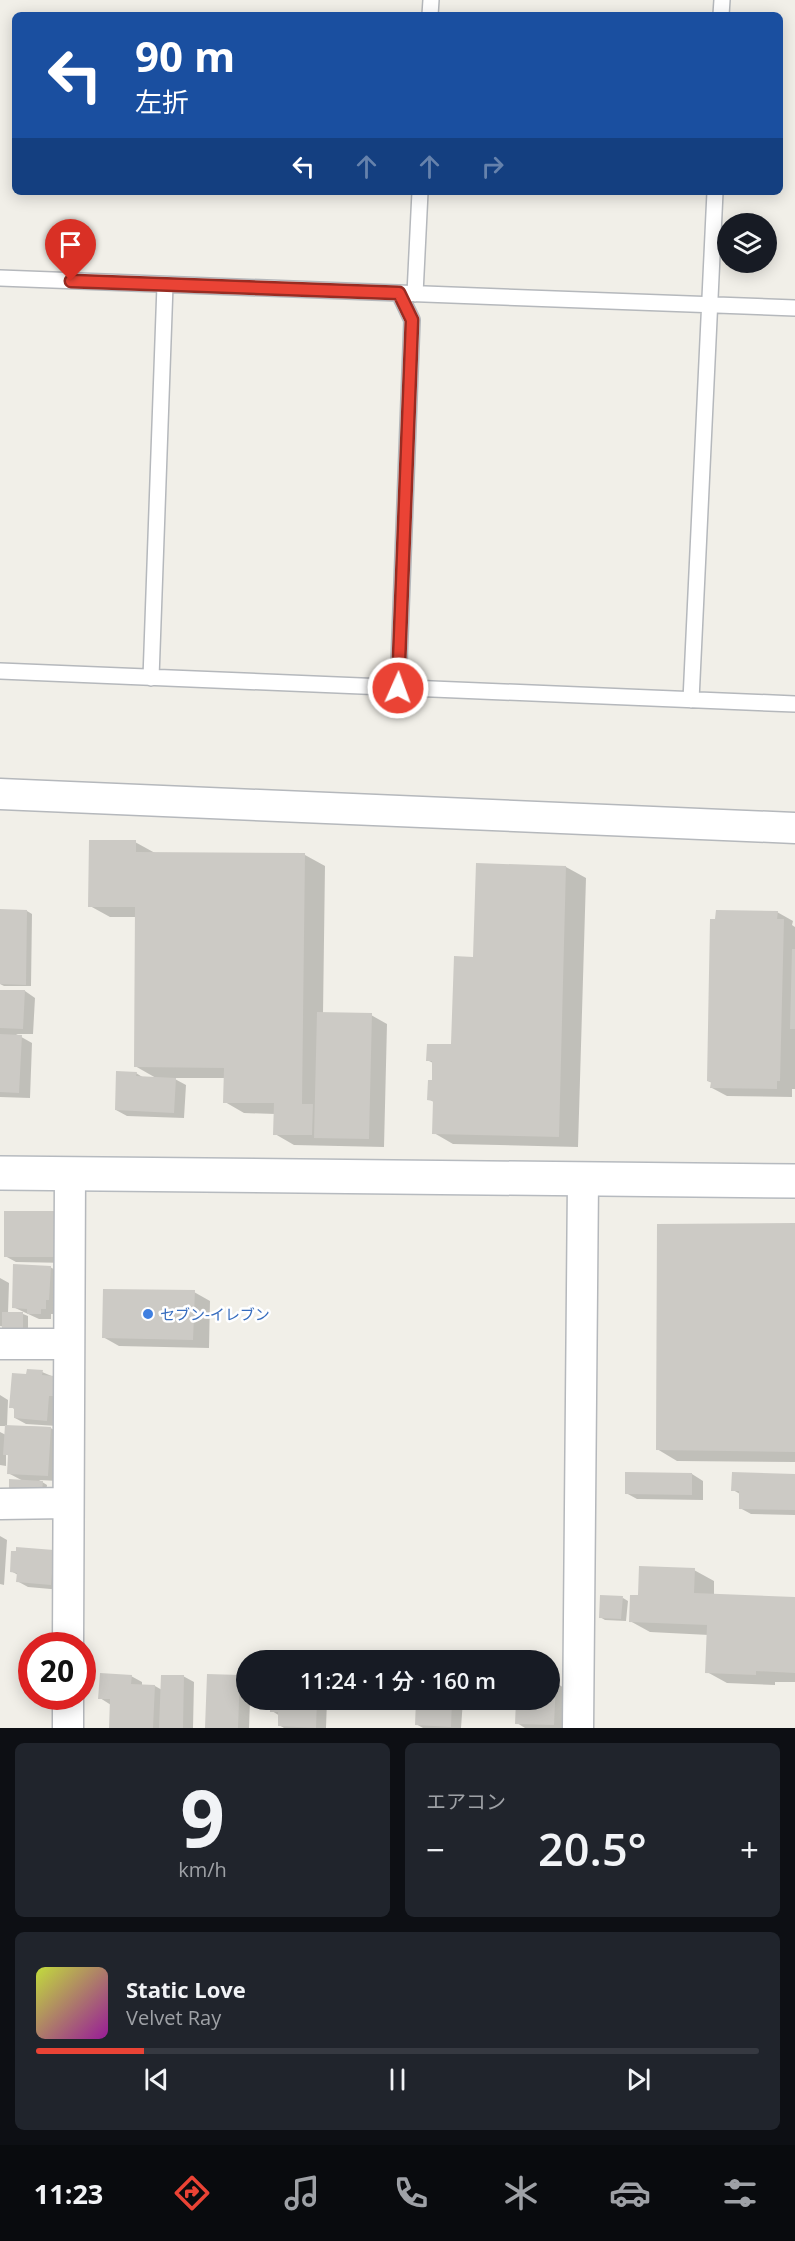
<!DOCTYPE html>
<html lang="ja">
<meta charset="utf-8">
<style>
:root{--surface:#171b24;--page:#20242c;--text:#f1f3f6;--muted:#9ea1a6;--line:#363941;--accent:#ea4335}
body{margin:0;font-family:"Open Sans","Noto Sans JP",sans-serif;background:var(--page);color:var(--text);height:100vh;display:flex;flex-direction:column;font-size:22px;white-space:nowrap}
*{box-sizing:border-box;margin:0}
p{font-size:20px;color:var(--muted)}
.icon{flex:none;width:33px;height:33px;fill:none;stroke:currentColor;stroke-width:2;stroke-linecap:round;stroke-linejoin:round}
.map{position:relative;height:1728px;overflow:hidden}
.side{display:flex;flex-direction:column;gap:15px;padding:15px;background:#0d0f14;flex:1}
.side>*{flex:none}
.top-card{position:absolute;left:12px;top:12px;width:771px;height:183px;border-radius:9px;box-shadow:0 3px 15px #0003;background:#1a4fa0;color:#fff;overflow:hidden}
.controls{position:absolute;left:717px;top:213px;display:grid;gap:12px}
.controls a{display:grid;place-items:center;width:60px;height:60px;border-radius:50%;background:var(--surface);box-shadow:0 3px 15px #0003;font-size:30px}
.speed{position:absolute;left:18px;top:1632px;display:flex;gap:12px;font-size:30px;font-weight:700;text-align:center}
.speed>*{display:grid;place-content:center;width:78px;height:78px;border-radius:50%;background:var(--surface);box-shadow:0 3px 15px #0003;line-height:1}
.speed .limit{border:9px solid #d22;background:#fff;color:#111}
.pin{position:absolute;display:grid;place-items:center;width:51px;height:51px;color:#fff;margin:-62px -26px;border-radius:50% 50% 50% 0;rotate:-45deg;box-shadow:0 0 6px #0007}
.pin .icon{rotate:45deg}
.me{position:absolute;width:66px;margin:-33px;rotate:2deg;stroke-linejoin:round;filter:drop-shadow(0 0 4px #0008)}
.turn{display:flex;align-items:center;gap:21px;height:126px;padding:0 24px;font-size:27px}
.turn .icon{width:78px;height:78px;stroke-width:2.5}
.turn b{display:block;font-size:42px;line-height:51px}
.lanes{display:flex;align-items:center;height:57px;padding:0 24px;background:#0003;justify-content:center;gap:30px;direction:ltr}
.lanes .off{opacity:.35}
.big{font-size:45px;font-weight:600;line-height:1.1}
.side .tile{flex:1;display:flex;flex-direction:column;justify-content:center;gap:9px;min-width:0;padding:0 21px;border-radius:9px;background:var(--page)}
.side .dial{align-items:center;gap:0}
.dial b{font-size:78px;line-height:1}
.song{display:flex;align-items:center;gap:18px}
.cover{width:72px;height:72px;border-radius:9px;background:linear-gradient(135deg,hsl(70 70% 55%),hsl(300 70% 35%))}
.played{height:6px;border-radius:3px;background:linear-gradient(90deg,var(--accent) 15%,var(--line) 15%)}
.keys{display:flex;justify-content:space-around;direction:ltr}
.heat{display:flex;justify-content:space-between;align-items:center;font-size:33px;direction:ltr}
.side .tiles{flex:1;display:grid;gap:15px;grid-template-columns:1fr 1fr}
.tile:last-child{grid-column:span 2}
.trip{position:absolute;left:236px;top:1650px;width:324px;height:60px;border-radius:30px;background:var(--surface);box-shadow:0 3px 15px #0003;font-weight:600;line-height:60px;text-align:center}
.menu{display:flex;height:96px;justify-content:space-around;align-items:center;background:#090b0e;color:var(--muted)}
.menu .icon{width:42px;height:42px}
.menu .active{color:var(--accent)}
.menu b{font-size:27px;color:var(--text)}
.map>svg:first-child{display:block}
</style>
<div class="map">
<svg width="795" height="1728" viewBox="0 0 795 1728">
<rect width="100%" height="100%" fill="#f1efe8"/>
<path fill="#0003" d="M135 842 155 853 305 855 325 866 323 1014 371 1015 387 1024 384 1147 294 1145 275 1134V1114L244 1113 225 1102V1078H173L186 1085 184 1118 127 1116 116 1110 136 1073 144 1078H156L135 1066 137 917H110L90 906Z
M477 865 566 867 586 878 578 1147 453 1144 434 1133 435 1103 429 1099 433 1081V1063L427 1060 453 1046 475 958Z
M0 911H27L32 914 31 986H4L0 984Z
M777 912 793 921 792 925 795 927V1089H792V1097L727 1096 712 1088V1083L708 1081Z
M0 991H25L35 998 33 1034H16L32 1043 30 1098 0 1097Z
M6 1212 69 1263 16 1262 5 1256Z
M795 1224V1462L677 1461 657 1449Z
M50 1267 61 1273 56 1314H51V1319H39L13 1307Z
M0 1278 9 1283 8 1313 23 1314 28 1316V1331L0 1326Z
M194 1292 210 1301 209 1348 119 1346 103 1337Z
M42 1372 54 1377 57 1426 26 1424 15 1418 16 1410 11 1407 28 1376Z
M0 1395 8 1400 7 1426 49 1427 61 1434 58 1481 39 1480 47 1485 46 1493 8 1473 9 1456 6 1454V1466L0 1465V1432L6 1435 7 1426H0Z
M626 1473 692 1474 703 1481V1500L637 1499 626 1493Z
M795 1476V1515L751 1514 740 1508V1494L733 1490Z
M0 1536 7 1540 4 1585 0 1584Z
M12 1552 64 1558 62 1590 28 1587 17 1581 18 1575 11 1571Z
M694 1570 714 1581V1595L795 1599V1682H775V1685L727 1683 707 1672 709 1635 650 1632 630 1621 640 1597Z
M623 1598 628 1601 626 1621 605 1620 600 1617Z
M131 1676 142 1682V1686H155L162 1690 183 1676 194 1682 193 1728H110L111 1705 100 1698Z
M240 1677 246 1680V1700H250L249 1728H206Z
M549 1682 556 1683 566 1689 565 1728H525L517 1723 518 1700H549Z
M272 1700H327L326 1728H284L279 1725 280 1716 272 1711Z
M418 1700H463L461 1728H423L416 1724Z"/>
<path fill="#cccac5" d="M89 840H136V852L305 853 302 1104H313L312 1135H273L274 1103H223L224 1068 134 1067 135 907H88Z
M476 863 566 866 559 1137 432 1134 433 1101 427 1100 428 1080H432V1061H426L427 1044H451L454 956 473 957Z
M0 909 27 910 26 985 0 984Z
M716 910 778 911 777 919H784L780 1081H777V1089L710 1088 711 1082 707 1081 710 919H715Z
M792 949H795V1029H790Z
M0 990H25L23 1029 0 1028Z
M317 1012 372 1013 369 1139 314 1138Z
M0 1034 22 1035 19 1093 0 1092Z
M116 1071 137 1072 136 1076 176 1078 174 1113 115 1110Z
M4 1211H59V1257H4Z
M795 1223V1452L656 1450 657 1224Z
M13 1264 51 1266 49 1300H46V1309H41V1314H27V1309L12 1308Z
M103 1289 195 1290 193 1340 102 1338Z
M2 1312H23V1329H2Z
M27 1369 43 1370 42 1375 55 1376 54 1396H49L47 1421 14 1418V1408H9L12 1373 26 1374Z
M5 1425 51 1427 48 1476 7 1474 8 1455H3Z
M625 1472 692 1473V1495L625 1494Z
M732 1472 795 1474V1510L739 1509V1491H731Z
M9 1479 43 1481 42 1492 9 1490Z
M16 1547 54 1550 51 1585 16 1582 17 1573 10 1572 11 1551H16Z
M639 1566 695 1568 694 1593 795 1597V1673L756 1671V1675L705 1673 707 1625 629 1622 630 1595H638Z
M600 1595 623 1596 621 1619 599 1618Z
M100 1673 132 1675 131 1684 155 1685 153 1728H109L110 1699H98Z
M207 1674 240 1675 238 1728H205Z
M161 1675H184L183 1728H159Z
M549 1681H556L554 1725 515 1724 516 1700H549Z
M270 1700H317L316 1728 278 1726V1712H270Z
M416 1700H452L451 1727 415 1725Z"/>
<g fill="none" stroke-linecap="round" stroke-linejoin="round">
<g stroke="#b5b8bc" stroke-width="18">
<path id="lane" d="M430 15 431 0
M721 15 722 0
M0 278 795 308
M415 294 420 192
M0 671 795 704
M151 678 165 285
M398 688 412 320 399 293
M691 700 715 192"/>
</g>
<g stroke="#b5b8bc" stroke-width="33">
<path id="street" d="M0 794 795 828
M0 1344H69
M0 1504 67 1503
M68 1646 70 1174
M68 1696V1728
M578 1728 583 1180"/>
</g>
<g stroke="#b6babf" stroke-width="36">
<path id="secondary" d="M0 1173 795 1181"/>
</g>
<use href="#lane" stroke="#fff" stroke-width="15"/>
<use href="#street" stroke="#fff" stroke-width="30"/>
<use href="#secondary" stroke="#fff" stroke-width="33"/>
</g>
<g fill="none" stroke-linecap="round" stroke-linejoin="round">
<g stroke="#982c22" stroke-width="15">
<path id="route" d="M71 281 399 293 412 320 398 688"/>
</g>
<use href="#route" stroke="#ea4335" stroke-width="10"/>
</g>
<circle fill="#3f7fe0" stroke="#fff" stroke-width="2" cx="148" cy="1314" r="6"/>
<g text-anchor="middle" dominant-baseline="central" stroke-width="5" stroke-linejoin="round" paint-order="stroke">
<g font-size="15" fill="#366cbe" stroke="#fff" text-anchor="start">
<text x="160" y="1314">セブン-イレブン</text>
</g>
</g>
</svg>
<div class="controls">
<a><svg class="icon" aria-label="layers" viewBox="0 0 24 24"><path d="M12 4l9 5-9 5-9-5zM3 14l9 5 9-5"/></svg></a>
</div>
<div class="speed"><div class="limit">20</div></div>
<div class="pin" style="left:71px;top:281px;background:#d93025"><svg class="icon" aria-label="arrive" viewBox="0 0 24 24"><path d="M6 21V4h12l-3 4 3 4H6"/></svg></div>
<svg class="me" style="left:398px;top:688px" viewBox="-20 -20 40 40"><circle r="17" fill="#ea4335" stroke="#fff" stroke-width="3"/><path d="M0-11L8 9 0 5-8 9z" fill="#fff"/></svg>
<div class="trip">11:24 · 1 分 · 160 m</div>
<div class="top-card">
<div class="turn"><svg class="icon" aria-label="left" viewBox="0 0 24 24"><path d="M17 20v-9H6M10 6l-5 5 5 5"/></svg><div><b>90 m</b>左折</div></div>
<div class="lanes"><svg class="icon" aria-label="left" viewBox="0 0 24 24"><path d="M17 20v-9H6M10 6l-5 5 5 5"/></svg><svg class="icon off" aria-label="ahead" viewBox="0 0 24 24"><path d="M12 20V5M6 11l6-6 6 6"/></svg><svg class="icon off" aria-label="ahead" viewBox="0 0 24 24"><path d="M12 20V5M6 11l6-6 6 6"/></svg><svg class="icon off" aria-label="right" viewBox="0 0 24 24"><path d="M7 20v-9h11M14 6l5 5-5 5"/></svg></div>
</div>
</div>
<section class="side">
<div class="tiles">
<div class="tile dial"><b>9</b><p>km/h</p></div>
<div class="tile"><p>エアコン</p>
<div class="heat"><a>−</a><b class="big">20.5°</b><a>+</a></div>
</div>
<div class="tile">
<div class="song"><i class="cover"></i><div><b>Static Love</b><p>Velvet Ray</p></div></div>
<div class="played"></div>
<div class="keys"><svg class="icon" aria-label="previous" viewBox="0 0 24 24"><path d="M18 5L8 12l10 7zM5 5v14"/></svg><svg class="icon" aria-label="pause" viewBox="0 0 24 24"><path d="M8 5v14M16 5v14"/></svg><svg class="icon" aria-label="next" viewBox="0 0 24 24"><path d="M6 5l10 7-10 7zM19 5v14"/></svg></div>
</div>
</div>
</section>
<nav class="menu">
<b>11:23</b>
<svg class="icon active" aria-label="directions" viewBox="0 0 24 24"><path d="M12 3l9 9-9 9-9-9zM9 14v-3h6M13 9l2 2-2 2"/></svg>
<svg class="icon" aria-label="music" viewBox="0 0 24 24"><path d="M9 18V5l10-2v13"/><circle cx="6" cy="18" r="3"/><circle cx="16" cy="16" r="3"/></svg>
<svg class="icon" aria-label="phone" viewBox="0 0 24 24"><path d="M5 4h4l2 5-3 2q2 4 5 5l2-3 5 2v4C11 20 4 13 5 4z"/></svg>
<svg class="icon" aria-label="climate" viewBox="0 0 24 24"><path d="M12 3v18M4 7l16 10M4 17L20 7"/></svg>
<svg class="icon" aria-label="car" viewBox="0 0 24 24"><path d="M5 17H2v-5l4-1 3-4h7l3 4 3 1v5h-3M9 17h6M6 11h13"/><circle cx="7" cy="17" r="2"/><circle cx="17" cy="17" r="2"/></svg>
<svg class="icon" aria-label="filters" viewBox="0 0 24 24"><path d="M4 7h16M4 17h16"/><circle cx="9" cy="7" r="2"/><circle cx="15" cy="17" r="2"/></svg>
</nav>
